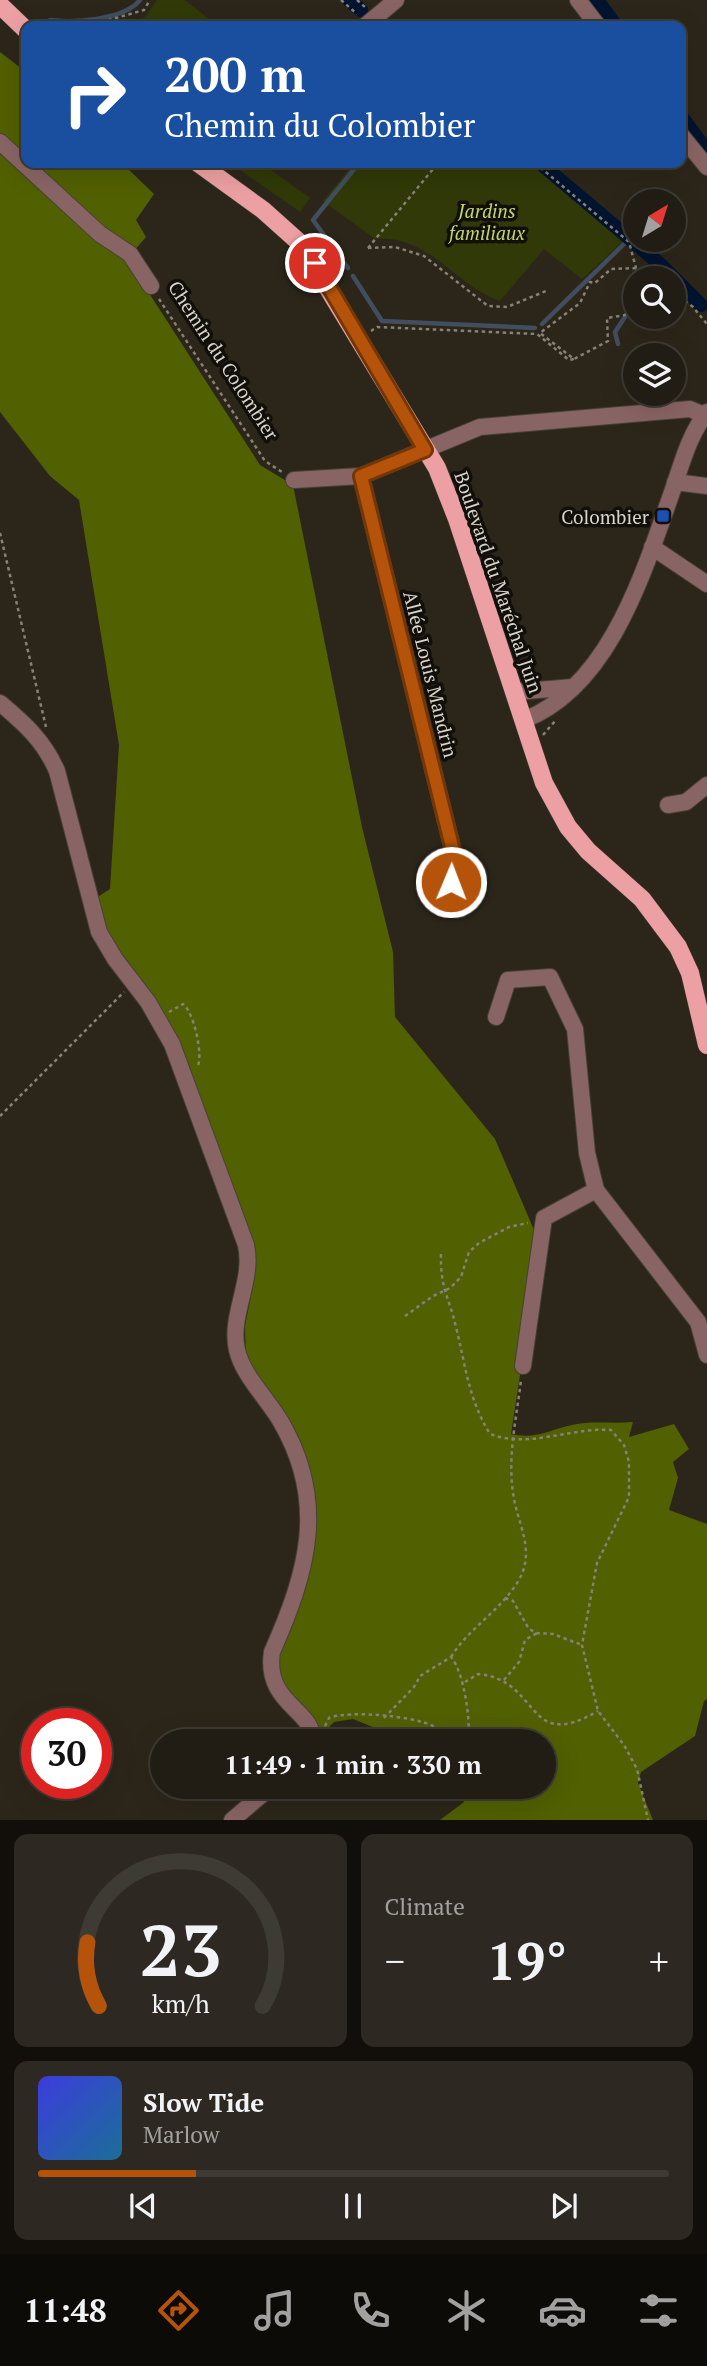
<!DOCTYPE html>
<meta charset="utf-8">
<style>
:root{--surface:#211c14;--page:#2d2922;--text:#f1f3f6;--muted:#a2a1a0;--line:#3e3a34;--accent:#b45309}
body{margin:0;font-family:"PT Serif",serif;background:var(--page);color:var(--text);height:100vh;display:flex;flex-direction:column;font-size:26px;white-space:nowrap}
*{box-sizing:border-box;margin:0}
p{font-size:23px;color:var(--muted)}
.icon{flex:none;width:38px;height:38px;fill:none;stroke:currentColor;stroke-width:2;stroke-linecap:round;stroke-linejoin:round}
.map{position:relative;height:1820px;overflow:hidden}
.panel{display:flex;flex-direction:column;gap:14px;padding:14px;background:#120f0b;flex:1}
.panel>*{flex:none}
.top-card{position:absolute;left:21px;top:21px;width:665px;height:147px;border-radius:14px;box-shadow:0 7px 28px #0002,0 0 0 2px var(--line);background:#1a4fa0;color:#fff;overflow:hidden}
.needle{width:46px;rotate:38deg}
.controls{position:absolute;left:623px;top:189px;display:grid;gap:14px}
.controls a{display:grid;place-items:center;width:63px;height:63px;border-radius:50%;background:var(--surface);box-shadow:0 7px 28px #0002,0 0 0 2px var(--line);font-size:35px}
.speed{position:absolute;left:21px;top:1708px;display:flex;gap:14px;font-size:35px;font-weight:700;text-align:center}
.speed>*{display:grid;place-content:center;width:91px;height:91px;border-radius:50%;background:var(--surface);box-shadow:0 7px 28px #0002,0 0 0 2px var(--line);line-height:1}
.speed .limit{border:10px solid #d22;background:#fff;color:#111}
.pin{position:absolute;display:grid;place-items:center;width:60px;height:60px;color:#fff;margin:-30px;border:4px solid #fff;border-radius:50%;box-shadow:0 2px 7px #0007}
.me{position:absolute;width:77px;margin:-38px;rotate:1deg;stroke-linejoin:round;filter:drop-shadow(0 0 5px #0008)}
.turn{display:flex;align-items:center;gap:24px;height:147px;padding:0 28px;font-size:32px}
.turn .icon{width:91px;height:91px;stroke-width:2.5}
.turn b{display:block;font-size:49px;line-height:60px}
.big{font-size:52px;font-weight:600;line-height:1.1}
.panel .widget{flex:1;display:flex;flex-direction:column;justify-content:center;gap:10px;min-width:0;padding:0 24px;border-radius:14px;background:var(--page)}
.panel .dial{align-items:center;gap:0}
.dial svg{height:182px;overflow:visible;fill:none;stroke:var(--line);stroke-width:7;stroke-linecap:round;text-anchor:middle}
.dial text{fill:var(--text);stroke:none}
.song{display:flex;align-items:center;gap:21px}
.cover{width:84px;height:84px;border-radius:10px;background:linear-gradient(135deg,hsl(240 70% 55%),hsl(200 70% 35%))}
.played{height:7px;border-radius:4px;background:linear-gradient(90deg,var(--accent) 25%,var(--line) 25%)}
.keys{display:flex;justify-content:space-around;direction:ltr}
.heat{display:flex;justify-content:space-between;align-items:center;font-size:38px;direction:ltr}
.panel .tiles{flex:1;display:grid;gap:14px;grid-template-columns:1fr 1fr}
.widget:last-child{grid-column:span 2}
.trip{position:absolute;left:150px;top:1729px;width:406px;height:70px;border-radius:35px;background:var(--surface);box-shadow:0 7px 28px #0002,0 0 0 2px var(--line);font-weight:600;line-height:70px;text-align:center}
.tabs{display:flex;height:112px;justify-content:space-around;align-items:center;background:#0d0b08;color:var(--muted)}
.tabs .icon{width:49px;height:49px}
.tabs .current{color:var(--accent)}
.tabs b{font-size:32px;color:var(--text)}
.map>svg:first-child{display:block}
</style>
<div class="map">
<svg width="707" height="1820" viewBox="0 0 707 1820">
<rect width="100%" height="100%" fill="#2c261a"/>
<path fill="#303907" d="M157 0H185L218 26H101L144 18Z
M230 163H261L310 198 300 212Z
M354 163H544L630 235 582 279 544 249 500 301C454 285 429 234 375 239L323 201Z"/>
<path fill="#516000" d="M0 52 26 72V163H122L154 194 136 220 146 237 127 259 260 465 293 485 362 827 393 952 395 1017 495 1139 540 1244 511 1434C541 1440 551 1428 577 1424 595 1421 614 1424 633 1422L629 1437 674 1424 689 1449 673 1462 678 1478 669 1510 707 1524V1699L704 1701 695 1736 641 1772 638 1783 653 1820H440L464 1802 454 1787H544V1741H407L353 1719 334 1722 322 1734 279 1682 278 1660 314 1500 246 1361 245 1326 254 1280V1250L172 1029C147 983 107 951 96 898L110 889 119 745 79 500 50 476 0 412Z"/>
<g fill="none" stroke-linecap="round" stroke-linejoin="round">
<path stroke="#404e5f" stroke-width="4.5" d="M50 20C74 23 124 20 140 0
M348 268 313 220 359 163
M657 271 661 265
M353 276 382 321 535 328
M542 324 624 244
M618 344 615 332 635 302"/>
<path stroke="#001430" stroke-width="14" d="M349 0 361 10
M597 0 616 26
M681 116 707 151
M540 163 661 265 701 305"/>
<g stroke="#474236" stroke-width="18">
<path id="minor" d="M578 0 598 26
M365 26 396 0
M681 135 707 167
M0 142 100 234 130 254 151 286
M361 476 455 859 451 882
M294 480 361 476 480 427 690 409 704 415
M675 482 707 486
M652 547 707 584
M515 692 573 687
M0 703C25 724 44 741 57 771L99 932 115 959 148 1002 172 1044 246 1245C254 1281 229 1315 237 1350 243 1376 268 1399 281 1422 328 1503 307 1573 272 1652 264 1705 316 1710 312 1741
M524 720C609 687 643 574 671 495 681 467 688 436 707 412
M668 805 686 802 707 785
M496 1017 508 980 550 977 575 1029 587 1153 596 1190 698 1322 707 1355
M523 1366 544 1218 596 1190
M232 1820 271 1787"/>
</g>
<g stroke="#474236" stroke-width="19">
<path id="major" d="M0 5 26 30
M198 163 263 210 301 244 437 468 457 519 544 783 568 827 588 851 642 899 678 947 690 973 707 1045"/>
</g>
<path stroke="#868278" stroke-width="2.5" stroke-dasharray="3.5 3.5" stroke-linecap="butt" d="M341 0 357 14
M357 0 365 7
M88 26 144 10 150 0
M535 163 629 242 636 268 659 278
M368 248 395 247 424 256 488 306 507 307 546 291
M368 248 438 163
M636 268 611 269 595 283 590 282 580 303 540 333 574 359 608 341 607 318 625 315 634 277 641 270
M674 292 693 307 707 324
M159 299 265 461 282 472
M371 331 377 327 537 334 569 360 574 359
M0 533 46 727
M543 735 555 721
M169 1012 183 1004C194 1012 204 1057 197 1068
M0 1116 124 992
M441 1254C440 1288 449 1297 456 1327 466 1367 468 1398 490 1434 530 1449 570 1427 611 1430L624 1445 629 1462V1497L597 1563 582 1645 598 1711 624 1745 637 1769 648 1820
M405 1316 433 1296 450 1288 461 1277 469 1252 479 1243 509 1227 528 1223
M505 1598 513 1601 529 1629 537 1633 553 1634 582 1645
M451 1657C470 1626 504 1609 521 1576 532 1552 522 1531 516 1508 505 1465 516 1423 521 1380
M504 1680 519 1662 525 1640 537 1633
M465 1682 478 1674C542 1680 524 1754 598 1711
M384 1718 414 1687 420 1676 451 1657C464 1672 471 1721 468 1741
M325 1726 329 1718C349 1710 414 1716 433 1726 440 1729 445 1736 449 1741"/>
<use href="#minor" stroke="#896465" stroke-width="16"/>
<use href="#major" stroke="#eda0a3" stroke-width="18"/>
</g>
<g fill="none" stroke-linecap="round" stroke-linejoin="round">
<g stroke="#753606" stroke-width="18">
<path id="route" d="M315 263 425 450 361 476 455 859 451 882"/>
</g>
<use href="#route" stroke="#b45309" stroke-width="12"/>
</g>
<rect fill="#1a4fb4" stroke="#120f0a" stroke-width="2.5" x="656" y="509" width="14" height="14" rx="3.5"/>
<g text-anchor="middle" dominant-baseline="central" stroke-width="7" stroke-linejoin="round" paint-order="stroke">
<g font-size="19" font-style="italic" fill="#c0d869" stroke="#120f0a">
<text x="487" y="210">Jardins<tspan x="487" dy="22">familiaux</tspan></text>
</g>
<g font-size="19" fill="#d7d4cc" stroke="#120f0a">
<text transform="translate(224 360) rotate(57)">Chemin du Colombier</text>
<text transform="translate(499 582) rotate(71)">Boulevard du Maréchal Juin</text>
<text transform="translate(431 674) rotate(76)">Allée Louis Mandrin</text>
</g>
<g font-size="19" fill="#d7d4cc" stroke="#120f0a" text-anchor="end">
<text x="649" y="516">Colombier</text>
</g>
</g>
</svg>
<div class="controls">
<a><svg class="needle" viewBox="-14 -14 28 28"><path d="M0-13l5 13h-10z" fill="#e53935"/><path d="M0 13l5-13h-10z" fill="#a2a1a0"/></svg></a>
<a><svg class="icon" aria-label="search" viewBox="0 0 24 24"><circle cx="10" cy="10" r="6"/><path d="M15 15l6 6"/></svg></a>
<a><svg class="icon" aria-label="layers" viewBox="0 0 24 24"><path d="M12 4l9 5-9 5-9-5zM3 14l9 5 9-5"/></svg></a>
</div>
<div class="speed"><div class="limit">30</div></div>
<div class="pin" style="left:315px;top:263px;background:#d93025"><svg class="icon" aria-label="arrive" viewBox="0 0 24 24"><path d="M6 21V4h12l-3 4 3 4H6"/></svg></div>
<svg class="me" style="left:451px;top:882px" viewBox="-20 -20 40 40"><circle r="17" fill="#b45309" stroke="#fff" stroke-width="3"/><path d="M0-11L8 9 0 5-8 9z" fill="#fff"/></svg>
<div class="trip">11:49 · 1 min · 330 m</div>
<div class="top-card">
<div class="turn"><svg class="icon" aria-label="right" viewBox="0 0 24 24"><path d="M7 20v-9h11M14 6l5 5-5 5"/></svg><div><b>200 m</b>Chemin du Colombier</div></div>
</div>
</div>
<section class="panel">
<div class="tiles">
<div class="widget dial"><svg viewBox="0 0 100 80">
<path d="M14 69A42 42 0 1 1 86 69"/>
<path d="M14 69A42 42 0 0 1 9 41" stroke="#b45309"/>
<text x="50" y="56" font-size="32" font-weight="700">23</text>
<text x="50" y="72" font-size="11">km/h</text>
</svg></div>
<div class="widget"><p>Climate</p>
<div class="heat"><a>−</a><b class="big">19°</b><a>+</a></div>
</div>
<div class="widget">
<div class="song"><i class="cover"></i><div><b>Slow Tide</b><p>Marlow</p></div></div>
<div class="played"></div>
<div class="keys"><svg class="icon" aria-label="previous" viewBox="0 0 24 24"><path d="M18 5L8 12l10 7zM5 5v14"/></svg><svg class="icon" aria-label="pause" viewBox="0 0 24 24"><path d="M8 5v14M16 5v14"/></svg><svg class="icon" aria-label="next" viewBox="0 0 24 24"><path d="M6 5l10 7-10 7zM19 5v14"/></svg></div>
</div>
</div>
</section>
<nav class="tabs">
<b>11:48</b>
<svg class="icon current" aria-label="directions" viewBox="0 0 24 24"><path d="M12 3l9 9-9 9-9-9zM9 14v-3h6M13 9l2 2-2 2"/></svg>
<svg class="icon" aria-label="music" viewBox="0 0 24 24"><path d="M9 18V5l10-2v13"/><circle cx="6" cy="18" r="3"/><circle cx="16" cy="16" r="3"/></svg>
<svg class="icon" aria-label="phone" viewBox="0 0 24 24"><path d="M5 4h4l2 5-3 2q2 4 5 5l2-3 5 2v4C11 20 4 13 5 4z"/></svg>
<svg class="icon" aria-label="climate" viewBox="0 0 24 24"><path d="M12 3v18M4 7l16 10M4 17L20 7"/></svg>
<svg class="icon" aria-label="car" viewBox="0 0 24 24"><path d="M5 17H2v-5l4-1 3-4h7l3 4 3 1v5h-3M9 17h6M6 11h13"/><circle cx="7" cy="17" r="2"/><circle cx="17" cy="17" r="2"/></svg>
<svg class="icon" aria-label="filters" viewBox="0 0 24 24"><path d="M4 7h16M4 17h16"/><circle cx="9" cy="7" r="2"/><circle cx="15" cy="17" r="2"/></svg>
</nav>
